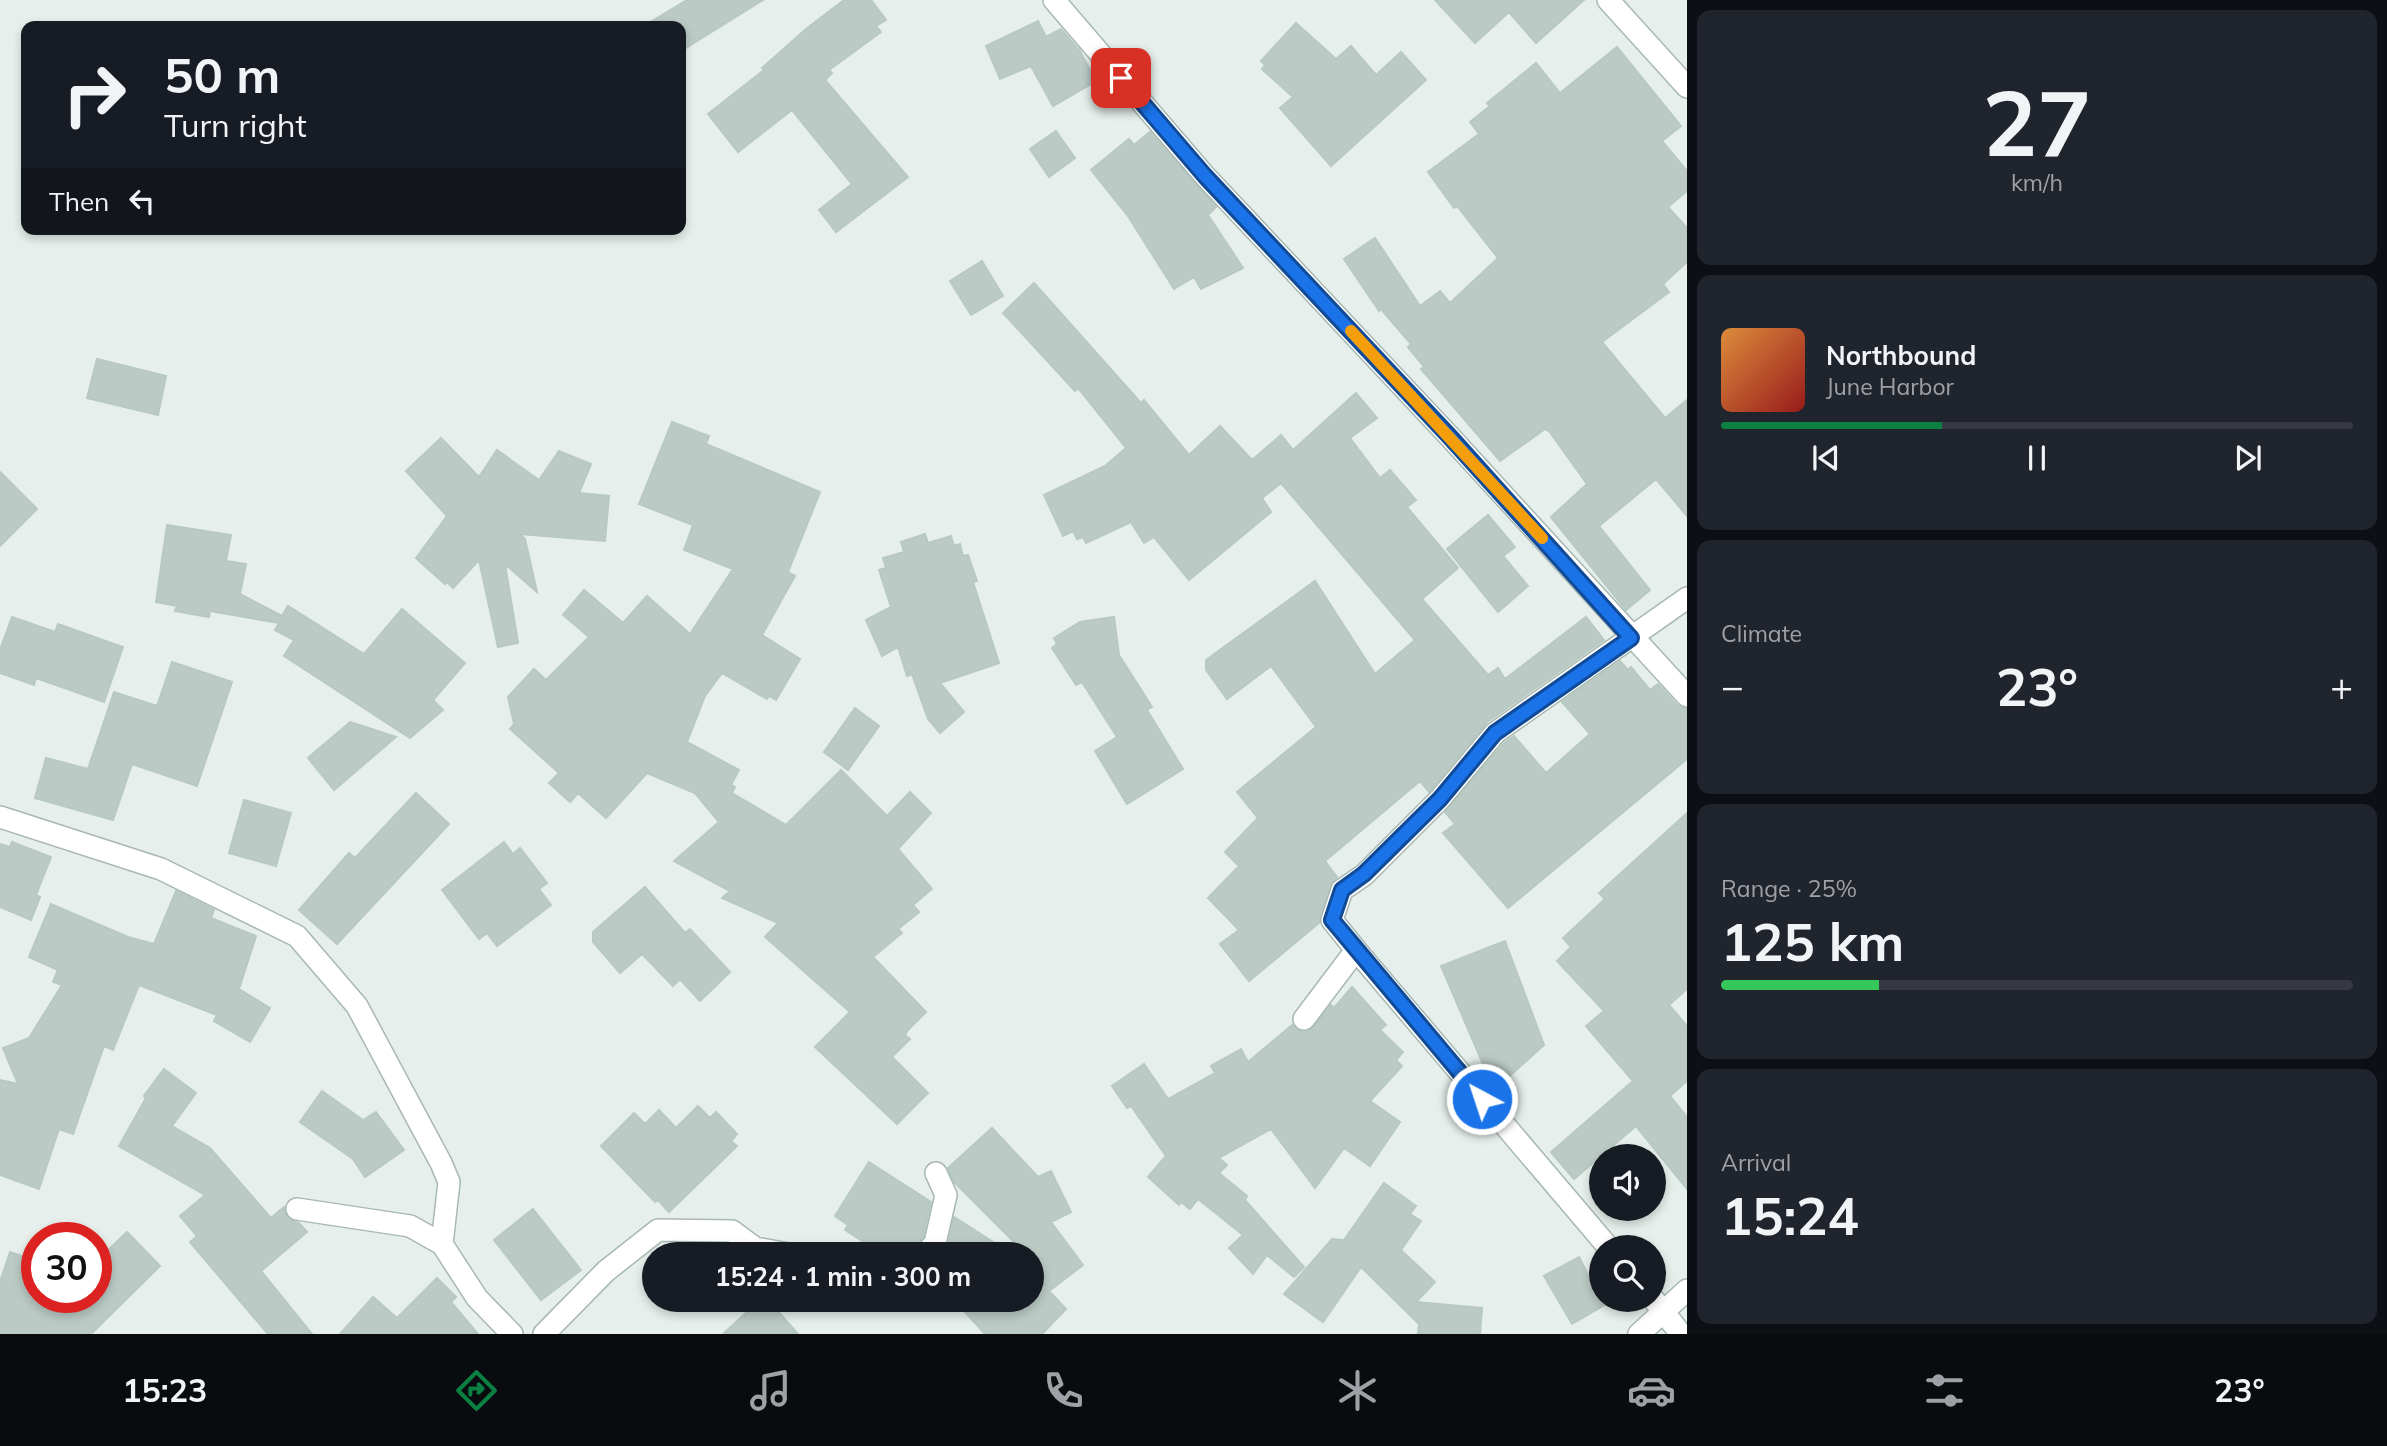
<!DOCTYPE html>
<meta charset="utf-8">
<style>
:root{--surface:#171b24;--page:#20242c;--text:#f1f3f6;--muted:#9ea1a6;--line:#363941;--accent:#0b8043}
body{margin:0;font-family:Mulish,sans-serif;background:var(--page);color:var(--text);height:100vh;display:flex;flex-direction:column;font-size:26px;white-space:nowrap}
*{box-sizing:border-box;margin:0}
p{font-size:23px;color:var(--muted)}
.icon{flex:none;width:38px;height:38px;fill:none;stroke:currentColor;stroke-width:2;stroke-linecap:round;stroke-linejoin:round}
.map{position:relative;flex:1;overflow:hidden}
.panel{display:flex;flex-direction:column;gap:10px;padding:10px;background:#0d0f14;width:700px}
.panel>*{flex:none}
.top-card{position:absolute;left:21px;top:21px;width:665px;height:214px;border-radius:14px;box-shadow:0 4px 10px #0003;background:#171b24;color:var(--text);overflow:hidden}
.fabs{position:absolute;left:1589px;top:1144px;display:grid;gap:14px}
.fabs a{display:grid;place-items:center;width:77px;height:77px;border-radius:50%;background:var(--surface);box-shadow:0 4px 10px #0003;font-size:35px}
.speed{position:absolute;left:21px;top:1222px;display:flex;gap:14px;font-size:35px;font-weight:700;text-align:center}
.speed>*{display:grid;place-content:center;width:91px;height:91px;border-radius:50%;background:var(--surface);box-shadow:0 4px 10px #0003;line-height:1}
.speed .limit{border:10px solid #d22;background:#fff;color:#111}
.pin{position:absolute;display:grid;place-items:center;width:60px;height:60px;color:#fff;margin:-30px;border-radius:14px;box-shadow:0 4px 10px #0006}
.me{position:absolute;width:77px;margin:-38px;rotate:320deg;stroke-linejoin:round;filter:drop-shadow(0 0 5px #0008)}
.turn{display:flex;align-items:center;gap:24px;height:147px;padding:0 28px;font-size:32px}
.turn .icon{width:91px;height:91px;stroke-width:2.5}
.turn b{display:block;font-size:49px;line-height:60px}
.then{display:flex;align-items:center;height:66px;padding:0 28px;background:#0003;gap:14px;font-size:26px}
.big{font-size:52px;font-weight:700;line-height:1.1}
.panel .card{flex:1;display:flex;flex-direction:column;justify-content:center;gap:10px;min-width:0;padding:0 24px;border-radius:14px;background:var(--page)}
.panel .dial{align-items:center;gap:0}
.dial b{font-size:91px;line-height:1}
.song{display:flex;align-items:center;gap:21px}
.cover{width:84px;height:84px;border-radius:10px;background:linear-gradient(135deg,hsl(30 70% 55%),hsl(0 70% 35%))}
.played{height:7px;border-radius:4px;background:linear-gradient(90deg,var(--accent) 35%,var(--line) 35%)}
.keys{display:flex;justify-content:space-around;direction:ltr}
.heat{display:flex;justify-content:space-between;align-items:center;font-size:38px;direction:ltr}
.charge{height:10px;border-radius:5px;background:linear-gradient(90deg,#34c759 25%,var(--line) 0)}
.trip{position:absolute;left:642px;top:1242px;width:402px;height:70px;border-radius:35px;background:var(--surface);box-shadow:0 4px 10px #0003;font-weight:700;line-height:70px;text-align:center}
.tab-bar{display:flex;height:112px;justify-content:space-around;align-items:center;background:#090b0e;color:var(--muted)}
.tab-bar .icon{width:49px;height:49px}
.tab-bar .current{color:var(--accent)}
.tab-bar b{font-size:32px;color:var(--text)}
main{display:flex;flex:1;min-height:0}
.map>svg:first-child{display:block}
</style>
<main>
<div class="map">
<svg width="1687" height="1334" viewBox="0 0 1687 1334">
<rect width="100%" height="100%" fill="#e6efeb"/>
<path fill="#bbcac4" stroke="#b8c9c2" stroke-width="2" d="M687 0H763L681 51V26H644Z
M844 0H871L886 20 876 26 881 32 829 70 832 73 825 80 908 177 836 232 819 210 852 184 792 110 738 152 708 114 764 70 762 68 806 29Z
M1435 0H1584L1536 43 1509 12 1475 43Z
M1038 21 1046 37 1061 29 1080 51 1096 81 1053 106 1031 66 1000 79 986 46Z
M1296 23 1336 59 1351 46 1376 75 1401 52 1426 80 1331 166 1280 108 1293 97 1262 69 1265 65 1261 61Z
M1617 47 1681 126 1662 141 1687 171V191L1668 207 1687 228V262L1663 284 1669 292 1602 342 1665 418 1687 400V516L1656 479 1599 526 1650 590 1626 610 1551 517 1587 484 1549 431 1545 429 1500 461 1421 369 1424 367 1408 347 1411 344 1381 309 1379 311 1344 259 1375 238 1420 306 1440 291 1450 303 1498 258 1457 206 1454 208 1428 172 1479 134 1470 122 1490 106 1487 103 1536 63 1560 93Z
M1056 131 1075 158 1049 177 1030 149Z
M1150 132 1216 207 1208 215 1243 268 1201 289 1194 277 1174 289 1128 216 1091 170 1129 139 1134 145Z
M982 261 1003 296 971 315 950 281Z
M1034 283 1141 403 1144 400 1189 455 1220 426 1252 460 1281 435 1293 450 1356 393 1377 418 1350 438 1380 478 1390 470 1416 500 1407 507 1458 568 1422 599 1488 675 1498 668 1505 679 1586 617 1604 640 1487 722 1429 792 1420 781 1325 861 1337 877 1330 886 1319 923 1249 981 1220 944 1239 930 1208 898 1239 866 1225 852 1258 818 1237 792 1316 727 1271 666 1227 699 1206 670V660L1315 581 1375 674 1415 640 1281 483 1262 498 1271 512 1189 580 1154 537 1144 543 1131 522 1086 543 1083 537 1077 539 1073 531 1063 536 1044 495 1105 466 1126 448 1078 388 1075 391 1003 313Z
M97 359 166 376 158 415 87 398Z
M672 422 709 436 706 444 820 492 788 572 795 576 762 635 800 659 776 700 769 696 767 699 722 673 705 696 687 742 739 770 731 785 735 787 732 793 786 825 841 770 887 816 910 792 931 813 898 849 932 889 913 905 919 912 898 929 902 933 873 957 926 1012 908 1030 905 1035 910 1039 892 1057 928 1093 897 1124 815 1047 850 1012 765 937 778 923 722 898 730 891 674 861 719 822 695 793 647 773 606 818 578 793 570 802 549 783 559 773 510 729 514 724 508 697 534 669 546 680 589 637 563 615 584 590 623 623 647 596 690 634 733 569 684 550 693 525 639 504Z
M441 438 479 477 497 450 539 480 559 451 591 464 579 493 609 496 605 541 520 534 525 539 537 592 505 564 518 643 498 647 479 560 453 588 447 582 445 584 416 558 447 516 406 471Z
M0 472 37 509 0 546Z
M1488 515 1515 547 1503 556 1528 586 1498 612 1447 549Z
M167 525 231 535 226 561 246 564 240 594 282 616 288 606 364 654 402 609 465 663 433 700 443 710 410 738 284 656 294 640 275 630 279 623 210 611 209 617 175 611 177 606 156 602Z
M925 534 928 543 951 536 954 546 960 544 963 556 968 555 977 581 973 582 999 663 940 683 964 712 940 733 928 719 912 674 907 676 898 647 882 656 866 620 891 607 879 570 886 568 883 558 904 552 901 542Z
M12 617 55 632 58 624 123 647 104 702 36 678 34 685 0 673V650Z
M1114 617 1119 655 1152 707 1147 710 1183 769 1127 804 1095 751 1117 737 1082 682 1076 685 1052 648 1057 644 1054 638 1080 622Z
M1620 661 1628 670 1631 667 1650 690 1658 684 1677 705 1687 709V759L1508 908 1443 833 1455 824 1445 812 1504 743 1514 736 1546 773 1590 734 1562 702Z
M172 662 232 682 197 786 132 764 113 820 35 798 46 758 88 769 114 692 157 706Z
M855 708 879 726 848 770 824 752Z
M350 722 396 737 334 790 308 758Z
M416 793 449 824 337 944 299 910 349 853 355 858Z
M244 800 291 813 276 866 229 853Z
M1687 813V989L1669 1005 1687 1026V1081L1670 1096 1687 1117V1189L1636 1126 1574 1179 1551 1152 1633 1081 1586 1026 1604 1011 1557 961 1571 947 1563 938 1605 899 1599 893Z
M12 842 51 857 36 895 40 897 31 920 0 907V844L10 847Z
M504 842 513 854 520 848 547 883 539 889 551 905 497 946 487 933 479 939 442 890Z
M645 887 685 933 690 929 730 972 700 1001 680 979 673 986 642 954 620 973 593 942V932Z
M176 891 214 910 211 918 256 936 239 989 270 1008 250 1042 214 1021 217 1015 139 985 113 1050 104 1046 73 1134 59 1129 39 1189 0 1175V1080L18 1084 3 1048 29 1038 62 985 53 982 58 970 29 957 51 904 128 937 154 944Z
M1505 941 1544 1045 1494 1090 1441 966Z
M1352 987 1386 1025 1380 1030 1403 1052 1396 1060 1402 1066 1370 1101 1400 1122 1370 1166 1344 1148 1315 1188 1271 1129 1219 1158 1227 1165 1219 1173 1247 1196 1245 1200 1304 1267 1294 1277 1267 1255 1253 1274 1229 1248 1243 1235 1198 1199 1190 1209 1181 1202 1179 1205 1148 1177 1166 1156 1131 1106 1127 1108 1112 1086 1144 1064 1168 1099 1215 1073 1211 1066 1241 1049 1248 1062 1292 1025 1302 1032 1310 1031 1331 1005 1334 1008Z
M164 1069 196 1093 172 1126 210 1148 271 1218 284 1207 288 1219 299 1223 307 1232 261 1271 312 1334H268L190 1242 197 1236 180 1216 205 1195 119 1146 146 1098 144 1096Z
M322 1091 363 1120 376 1112 404 1150 365 1177 353 1159 300 1122Z
M698 1106 710 1118 716 1112 737 1134 731 1141 737 1146 669 1212 658 1200 655 1202 601 1146 634 1113 645 1124 659 1110 676 1128Z
M992 1128 1038 1177 1051 1171 1071 1212 1051 1222 1083 1265 1049 1291 1066 1309 1042 1334H985L954 1300H1032V1255H942L948 1246 954 1217 1007 1251 1014 1242 954 1182 948 1168Z
M869 1162 931 1202 923 1237 911 1254 901 1243 894 1255H884L845 1230 848 1225 835 1216Z
M1384 1183 1416 1206 1410 1214 1421 1221 1401 1250 1435 1282 1416 1302 1482 1308 1480 1334H1418L1419 1324 1361 1267 1323 1322 1284 1294 1332 1239 1344 1240Z
M533 1209 581 1270 541 1300 494 1240Z
M127 1232 160 1266 91 1334H0V1282L10 1252 37 1261V1297H96V1262Z
M1579 1257 1601 1300 1606 1304 1572 1324 1544 1276Z
M437 1278 456 1297 451 1302 478 1334H340L373 1297 397 1318Z
M760 1300H768L798 1334H723Z"/>
<g fill="none" stroke-linecap="round" stroke-linejoin="round">
<g stroke="#a8b8b2" stroke-width="24">
<path id="minor" d="M1054 0 1205 176 1451 438 1687 696
M0 817 161 869 297 936 357 1006 441 1163 449 1182 442 1244
M1356 950 1609 1248
M1304 1019 1356 950 1332 920 1342 890 1364 875 1440 799 1495 733 1687 598
M297 1209 410 1226 442 1244 477 1298 512 1334
M924 1255 935 1243 946 1195 936 1173
M1654 1300 1681 1334
M544 1334 606 1271 658 1230 732 1231 755 1248 794 1255
M1639 1334 1687 1290"/>
</g>
<g stroke="#a8b8b2" stroke-width="24">
<path id="tertiary" d="M1608 0 1687 87"/>
</g>
<use href="#minor" stroke="#fff" stroke-width="21"/>
<use href="#tertiary" stroke="#fff" stroke-width="21"/>
</g>
<g fill="none" stroke-linecap="round" stroke-linejoin="round">
<g stroke="#114b97" stroke-width="18">
<path id="route" d="M1121 78 1205 176 1451 438 1631 638 1495 733 1440 799 1364 874 1342 890 1332 920 1482 1099"/>
</g>
<use href="#route" stroke="#1a73e8" stroke-width="12"/>
<path stroke="#f59e0b" stroke-width="12" d="M1351 331 1542 538"/>
</g>
</svg>
<div class="fabs">
<a><svg class="icon" aria-label="sound" viewBox="0 0 24 24"><path d="M4 9h4l5-4v14l-5-4H4zM17 9q2 3 0 6"/></svg></a>
<a><svg class="icon" aria-label="search" viewBox="0 0 24 24"><circle cx="10" cy="10" r="6"/><path d="M15 15l6 6"/></svg></a>
</div>
<div class="speed"><div class="limit">30</div></div>
<div class="pin" style="left:1121px;top:78px;background:#d93025"><svg class="icon" aria-label="arrive" viewBox="0 0 24 24"><path d="M6 21V4h12l-3 4 3 4H6"/></svg></div>
<svg class="me" style="left:1482px;top:1099px" viewBox="-20 -20 40 40"><circle r="17" fill="#1a73e8" stroke="#fff" stroke-width="3"/><path d="M0-11L8 9 0 5-8 9z" fill="#fff"/></svg>
<div class="trip">15:24 · 1 min · 300 m</div>
<div class="top-card">
<div class="turn"><svg class="icon" aria-label="right" viewBox="0 0 24 24"><path d="M7 20v-9h11M14 6l5 5-5 5"/></svg><div><b>50 m</b>Turn right</div></div>
<div class="then">Then<svg class="icon" aria-label="left" viewBox="0 0 24 24"><path d="M17 20v-9H6M10 6l-5 5 5 5"/></svg></div>
</div>
</div>
<section class="panel">
<div class="card dial"><b>27</b><p>km/h</p></div>
<div class="card">
<div class="song"><i class="cover"></i><div><b>Northbound</b><p>June Harbor</p></div></div>
<div class="played"></div>
<div class="keys"><svg class="icon" aria-label="previous" viewBox="0 0 24 24"><path d="M18 5L8 12l10 7zM5 5v14"/></svg><svg class="icon" aria-label="pause" viewBox="0 0 24 24"><path d="M8 5v14M16 5v14"/></svg><svg class="icon" aria-label="next" viewBox="0 0 24 24"><path d="M6 5l10 7-10 7zM19 5v14"/></svg></div>
</div>
<div class="card"><p>Climate</p>
<div class="heat"><a>−</a><b class="big">23°</b><a>+</a></div>
</div>
<div class="card"><p>Range · 25%</p><b class="big">125 km</b><div class="charge"></div></div>
<div class="card"><p>Arrival</p><b class="big">15:24</b></div>
</section>
</main>
<nav class="tab-bar">
<b>15:23</b>
<svg class="icon current" aria-label="directions" viewBox="0 0 24 24"><path d="M12 3l9 9-9 9-9-9zM9 14v-3h6M13 9l2 2-2 2"/></svg>
<svg class="icon" aria-label="music" viewBox="0 0 24 24"><path d="M9 18V5l10-2v13"/><circle cx="6" cy="18" r="3"/><circle cx="16" cy="16" r="3"/></svg>
<svg class="icon" aria-label="phone" viewBox="0 0 24 24"><path d="M5 4h4l2 5-3 2q2 4 5 5l2-3 5 2v4C11 20 4 13 5 4z"/></svg>
<svg class="icon" aria-label="climate" viewBox="0 0 24 24"><path d="M12 3v18M4 7l16 10M4 17L20 7"/></svg>
<svg class="icon" aria-label="car" viewBox="0 0 24 24"><path d="M5 17H2v-5l4-1 3-4h7l3 4 3 1v5h-3M9 17h6M6 11h13"/><circle cx="7" cy="17" r="2"/><circle cx="17" cy="17" r="2"/></svg>
<svg class="icon" aria-label="filters" viewBox="0 0 24 24"><path d="M4 7h16M4 17h16"/><circle cx="9" cy="7" r="2"/><circle cx="15" cy="17" r="2"/></svg>
<b>23°</b>
</nav>
